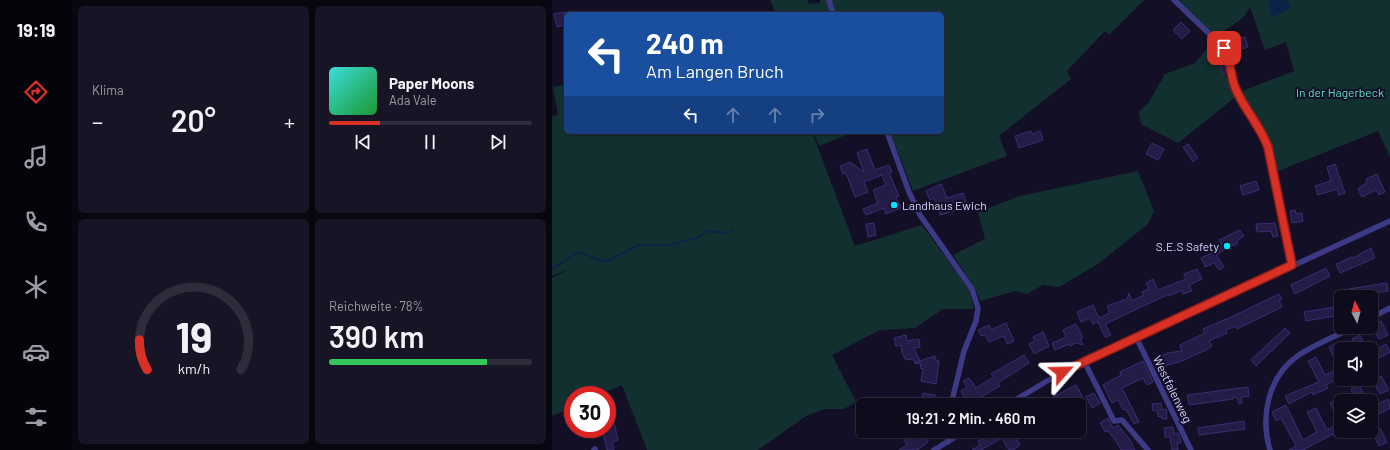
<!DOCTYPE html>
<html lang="de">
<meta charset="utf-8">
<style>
:root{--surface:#0e0b1c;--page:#171425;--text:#f1f3f6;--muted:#9b9ba3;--line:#2e2b3b;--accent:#d93025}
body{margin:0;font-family:Barlow,sans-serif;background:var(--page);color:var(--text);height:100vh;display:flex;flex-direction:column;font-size:15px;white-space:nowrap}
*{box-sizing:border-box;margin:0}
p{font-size:13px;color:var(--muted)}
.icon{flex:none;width:22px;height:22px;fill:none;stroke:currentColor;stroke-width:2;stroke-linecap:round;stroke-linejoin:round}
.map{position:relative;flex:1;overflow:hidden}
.details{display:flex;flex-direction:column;gap:6px;padding:6px;background:#08060f;width:480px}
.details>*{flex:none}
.guide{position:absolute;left:12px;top:12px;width:380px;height:122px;border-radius:6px;box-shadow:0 1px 3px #0004,0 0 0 1px var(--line);background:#1a4fa0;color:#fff;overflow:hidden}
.needle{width:26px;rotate:354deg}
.buttons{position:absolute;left:782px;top:290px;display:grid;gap:8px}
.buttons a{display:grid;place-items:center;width:44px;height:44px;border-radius:6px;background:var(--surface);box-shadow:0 1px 3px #0004,0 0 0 1px var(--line);font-size:20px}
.speed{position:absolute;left:12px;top:386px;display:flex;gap:8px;font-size:20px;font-weight:700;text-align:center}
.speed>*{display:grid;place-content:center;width:52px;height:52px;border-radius:50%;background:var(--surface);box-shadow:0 1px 3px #0004,0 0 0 1px var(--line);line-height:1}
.speed .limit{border:6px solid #d22;background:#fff;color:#111}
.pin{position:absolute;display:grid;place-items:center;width:34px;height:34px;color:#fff;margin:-17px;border-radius:8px;box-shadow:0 2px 6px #0006}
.me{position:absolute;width:44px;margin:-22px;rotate:65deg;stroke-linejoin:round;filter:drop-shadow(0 0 3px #0008)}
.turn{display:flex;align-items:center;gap:14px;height:84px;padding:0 16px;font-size:18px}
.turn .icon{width:52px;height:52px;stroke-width:2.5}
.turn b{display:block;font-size:28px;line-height:34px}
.lanes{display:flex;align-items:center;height:38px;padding:0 16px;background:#0003;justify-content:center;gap:20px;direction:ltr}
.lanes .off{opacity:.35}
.big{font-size:30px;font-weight:600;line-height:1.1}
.details .widget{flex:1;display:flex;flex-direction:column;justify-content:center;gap:6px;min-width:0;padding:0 14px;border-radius:6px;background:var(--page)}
.details .dial{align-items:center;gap:0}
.dial svg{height:104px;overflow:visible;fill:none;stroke:var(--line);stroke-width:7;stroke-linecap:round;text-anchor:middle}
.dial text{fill:var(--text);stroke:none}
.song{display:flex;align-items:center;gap:12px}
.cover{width:48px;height:48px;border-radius:6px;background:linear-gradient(135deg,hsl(180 70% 55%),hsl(130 70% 35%))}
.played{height:4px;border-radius:2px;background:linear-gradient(90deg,var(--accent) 25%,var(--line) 25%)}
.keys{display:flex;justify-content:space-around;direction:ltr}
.heat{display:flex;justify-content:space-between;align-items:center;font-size:22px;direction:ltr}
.charge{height:6px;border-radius:3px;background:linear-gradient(90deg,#34c759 78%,var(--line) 0)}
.details .tiles{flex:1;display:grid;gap:6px;grid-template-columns:repeat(2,1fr)}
.trip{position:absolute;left:304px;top:398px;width:230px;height:40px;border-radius:6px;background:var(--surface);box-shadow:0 1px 3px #0004,0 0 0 1px var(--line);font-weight:600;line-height:40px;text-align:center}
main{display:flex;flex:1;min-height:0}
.menu{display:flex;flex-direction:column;width:72px;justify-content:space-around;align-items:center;background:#06040b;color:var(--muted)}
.menu .icon{width:28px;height:28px}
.menu .active{color:var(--accent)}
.menu b{font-size:18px;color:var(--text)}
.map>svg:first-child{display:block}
</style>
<main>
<nav class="menu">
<b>19:19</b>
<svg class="icon active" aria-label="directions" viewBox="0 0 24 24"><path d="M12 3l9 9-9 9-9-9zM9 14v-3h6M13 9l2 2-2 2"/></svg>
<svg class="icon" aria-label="music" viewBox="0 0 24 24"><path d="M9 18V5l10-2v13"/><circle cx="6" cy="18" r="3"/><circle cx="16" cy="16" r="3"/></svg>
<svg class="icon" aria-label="phone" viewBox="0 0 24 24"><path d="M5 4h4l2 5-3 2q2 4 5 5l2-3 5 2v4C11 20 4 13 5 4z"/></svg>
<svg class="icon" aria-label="climate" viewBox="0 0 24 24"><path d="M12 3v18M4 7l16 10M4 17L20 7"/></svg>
<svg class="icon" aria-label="car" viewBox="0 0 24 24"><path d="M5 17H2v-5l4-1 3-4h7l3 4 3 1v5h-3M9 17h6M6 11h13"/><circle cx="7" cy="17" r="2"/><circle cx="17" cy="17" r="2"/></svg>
<svg class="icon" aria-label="filters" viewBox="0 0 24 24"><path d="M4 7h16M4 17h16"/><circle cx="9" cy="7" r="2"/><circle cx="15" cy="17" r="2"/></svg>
</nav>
<section class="details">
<div class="tiles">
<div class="widget"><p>Klima</p>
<div class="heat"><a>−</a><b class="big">20°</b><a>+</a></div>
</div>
<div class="widget">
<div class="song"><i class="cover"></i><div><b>Paper Moons</b><p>Ada Vale</p></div></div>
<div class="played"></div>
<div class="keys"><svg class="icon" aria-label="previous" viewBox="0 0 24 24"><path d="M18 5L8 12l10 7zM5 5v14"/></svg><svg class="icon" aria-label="pause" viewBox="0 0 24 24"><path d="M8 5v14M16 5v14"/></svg><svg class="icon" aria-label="next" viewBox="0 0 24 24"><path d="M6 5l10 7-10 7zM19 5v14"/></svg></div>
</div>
<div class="widget dial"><svg viewBox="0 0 100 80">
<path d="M14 69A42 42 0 1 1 86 69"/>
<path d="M14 69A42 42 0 0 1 8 46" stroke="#d93025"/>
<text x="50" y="56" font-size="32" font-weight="700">19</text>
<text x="50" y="72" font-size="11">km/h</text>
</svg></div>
<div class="widget"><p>Reichweite · 78%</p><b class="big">390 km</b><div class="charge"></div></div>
</div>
</section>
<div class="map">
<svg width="838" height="450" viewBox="0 0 838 450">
<rect width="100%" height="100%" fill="#130f26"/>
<path fill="#12302f" d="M218 0H255L257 4 268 3V0H592L557 35 553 31 515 71 519 79 447 136 455 156 361 191 338 132H390V14H224Z
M624 0H838V157L826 131 724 172 715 140 688 92 742 71 734 42 713 50 698 7 691 18 665 36 660 34Z
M658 45 664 59 686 95 626 143 589 124 587 112 597 102 613 74 643 63Z
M14 84V132H260L303 246 370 225 417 289 422 309H391L363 328 328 330 280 355 304 402 292 409H272L254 416 206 450H95L70 385 47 395H21V407L0 416V278L17 269 0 276V116L6 115 1 87Z
M261 132H296L297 134 267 146Z
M586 171 602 211 596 224 546 264 507 287 491 285 475 294 463 291 429 301 423 289 401 255 433 239 426 212 468 196Z"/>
<path fill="#0c2248" d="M717 0H732L739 4 737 9 719 18Z"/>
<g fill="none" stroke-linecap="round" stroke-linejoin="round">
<path stroke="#0c2248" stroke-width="2" d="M0 269 27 252 47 260 56 261 86 245H118L144 238 155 231 174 233 181 230"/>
</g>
<path fill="#241b47" stroke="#3b2d73" d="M14 12V25L5 27 2 14Z
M629 22 638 31 630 39 621 30Z
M693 37 696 47 683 51 680 40Z
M671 55 675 73 671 74 665 57Z
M479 131 480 134 488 131 491 140 467 148 463 136Z
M600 143 612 149 606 160 594 154Z
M636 144 646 158 641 162 631 147Z
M315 149 323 170 337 165 340 172 337 173 347 196 344 197 349 208 334 214 332 208 314 215 311 209 326 203 321 190 334 185 330 175 312 182 316 192 303 197 294 173 291 174 288 166 298 162 312 172 305 153Z
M783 164 793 193 787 195 785 189 766 195 763 186 779 181 775 167Z
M825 174 833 192 827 195 824 190 810 197 806 189 815 182 814 179Z
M704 181 707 190 691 195 688 186Z
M389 184 395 198 411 193 416 207 388 215 382 198 378 200 374 191Z
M743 210 744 214 750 213 751 221 740 223 738 211Z
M322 223 324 235 316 237 314 224Z
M723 223 726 236 721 237 719 231 705 232 704 224Z
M688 230 692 236 685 241 686 243 681 246 680 244 665 255 664 254 672 267 667 270 662 263 653 267 649 258 663 252 661 249 670 244 667 240Z
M819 248 823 258 788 273 784 264 800 257 801 258Z
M774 268 778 276 743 294 739 285Z
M645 269 650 279 637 285 640 291 631 294 630 290 617 296V294L553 324 559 335 553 337 546 322 541 324 538 318 529 322 525 312 541 305 547 318 558 313 555 306 575 299 577 293 580 301 592 295 590 292 597 289 594 283 601 279 606 290 634 279 632 274Z
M835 283 836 291 798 297 797 289Z
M727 294 730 299 727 301 730 307 685 329 684 326 674 330 675 333 657 341 660 346 654 350 627 362 604 368 600 360 607 358 606 356 615 354V353L630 351 628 345 653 333 651 329 679 317Z
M789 306V315L754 321 752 312Z
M829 321 836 335 827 339 820 325Z
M454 323 462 341 455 344 452 336 437 342 433 335 429 336 426 330 437 325 439 330Z
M524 324 531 338 528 339 531 345 524 343 518 346 517 344 503 350 500 343 514 337 511 330Z
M733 328 738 333 704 366 699 360Z
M491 332 497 346 482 354 477 344 483 341 481 337Z
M354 335 355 341 367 339 368 347 362 348 368 361 363 363 361 359 354 360 350 353 349 345 344 346 342 338Z
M808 335 815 349H805L800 339Z
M785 343 789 351V377L774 385 776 388 761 395 760 392 737 404 733 396 767 382 756 361 764 357 773 375 787 368 777 347Z
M834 344 838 352 825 359 821 351Z
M472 355 477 363 446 383 448 386 416 405 409 391 415 387 411 381 417 378 424 388 442 377 439 374Z
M383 356 384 360 387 361 384 384 369 381 371 369 368 368 369 364 362 363Z
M591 361 601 382 595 385 591 378 570 388 587 422 582 424 574 409 571 410 566 400 560 403 551 385 569 375 568 372Z
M829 376 837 390 828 394 821 381Z
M524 385 532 400 523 405H505L501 397Z
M807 385 814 399 811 401H804L799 389Z
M696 387 697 396 689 397 690 403 687 404 685 397 681 398V399L637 405 635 395Z
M371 393 383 395 381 405H373L374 400H370Z
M542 393 548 403 540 408 534 397Z
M786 399 789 406V433L783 437 781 434 751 450H737L744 446 729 418 724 421 720 412 734 405 751 440 765 432 755 412 764 408 775 430 788 423 778 403Z
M836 399 838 408 827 414 822 406Z
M609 403 610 410 614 409 615 419H610L609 416 606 417 605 410 601 411 600 404Z
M556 418 561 428 566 425 578 440 583 450H569L564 441 556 431 553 432 548 423Z
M692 421 693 429 647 435 646 428Z
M62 422 66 440 60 442 62 450H55L50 429H55V424Z
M621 427 622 434 626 433 628 438 629 443H625L626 450H620L618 437H613L612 428Z
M828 428 835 442 827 446 820 432Z
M346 431H379L375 443 365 450H347L355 445 352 440 358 436Z
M445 431H472L463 436 468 445 461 450 456 449 450 438 429 450H420L428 445 426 441Z"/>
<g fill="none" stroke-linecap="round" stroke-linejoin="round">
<path stroke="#3d3a85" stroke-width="5.5" d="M277 0 281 14
M622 0 672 48C679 60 677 74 683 87 691 108 708 125 715 147L741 265
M335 132 357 192 368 215 420 289 426 308 424 321 412 351 399 405
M819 318 838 308
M584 337 639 450
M532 361 562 421 570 420 596 450
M455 405 510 372 838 221
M395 431 396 442
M42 450 43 449
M382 450 413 431
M718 450C708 416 716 376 747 355 763 344 784 336 802 327"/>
</g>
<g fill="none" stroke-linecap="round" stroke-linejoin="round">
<g stroke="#8d1f18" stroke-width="10">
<path id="route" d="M510 372 740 265 716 147C708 125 691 108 683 87 678 74 679 60 672 48"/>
</g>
<use href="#route" stroke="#d93025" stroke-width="7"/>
</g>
<g fill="#00e5ff" stroke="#130f26" stroke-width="1.5">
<circle cx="342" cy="205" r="4"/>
<circle cx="675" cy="246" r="4"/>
</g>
<g text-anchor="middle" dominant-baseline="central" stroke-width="4" stroke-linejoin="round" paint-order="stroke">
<g font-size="12" fill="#5fe0c0" stroke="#130f26">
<text x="788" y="92">In der Hagerbeck</text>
</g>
<g font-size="12" fill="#d9d4ff" stroke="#130f26" text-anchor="start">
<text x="350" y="205">Landhaus Ewich</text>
<text x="667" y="246" text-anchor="end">S.E.S Safety</text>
</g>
<g font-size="12" fill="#d9d4ff" stroke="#130f26">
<text transform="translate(621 389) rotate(64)">Westfalenweg</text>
</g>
</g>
</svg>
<div class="buttons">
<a><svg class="needle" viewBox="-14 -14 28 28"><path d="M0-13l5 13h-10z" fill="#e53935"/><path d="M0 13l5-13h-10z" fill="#9b9ba3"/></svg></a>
<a><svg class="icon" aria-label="sound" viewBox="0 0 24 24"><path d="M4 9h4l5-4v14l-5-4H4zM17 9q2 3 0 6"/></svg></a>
<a><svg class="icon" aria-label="layers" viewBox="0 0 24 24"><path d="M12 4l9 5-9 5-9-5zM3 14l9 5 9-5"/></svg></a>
</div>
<div class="speed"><div class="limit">30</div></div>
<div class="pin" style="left:672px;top:48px;background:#d93025"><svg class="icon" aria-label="arrive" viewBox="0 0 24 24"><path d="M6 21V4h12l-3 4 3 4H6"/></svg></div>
<svg class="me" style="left:510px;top:372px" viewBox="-20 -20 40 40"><path d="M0-17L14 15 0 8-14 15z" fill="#d93025" stroke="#fff" stroke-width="4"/></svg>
<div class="trip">19:21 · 2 Min. · 460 m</div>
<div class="guide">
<div class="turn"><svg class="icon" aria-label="left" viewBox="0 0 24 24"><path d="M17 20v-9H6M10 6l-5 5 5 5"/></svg><div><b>240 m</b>Am Langen Bruch</div></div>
<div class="lanes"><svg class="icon" aria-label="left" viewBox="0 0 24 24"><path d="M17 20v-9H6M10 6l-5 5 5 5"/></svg><svg class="icon off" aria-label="ahead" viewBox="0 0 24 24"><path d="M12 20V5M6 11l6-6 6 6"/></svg><svg class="icon off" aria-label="ahead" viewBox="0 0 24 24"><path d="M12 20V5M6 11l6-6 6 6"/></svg><svg class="icon off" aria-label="right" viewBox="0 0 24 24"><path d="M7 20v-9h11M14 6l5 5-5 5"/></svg></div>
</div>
</div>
</main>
